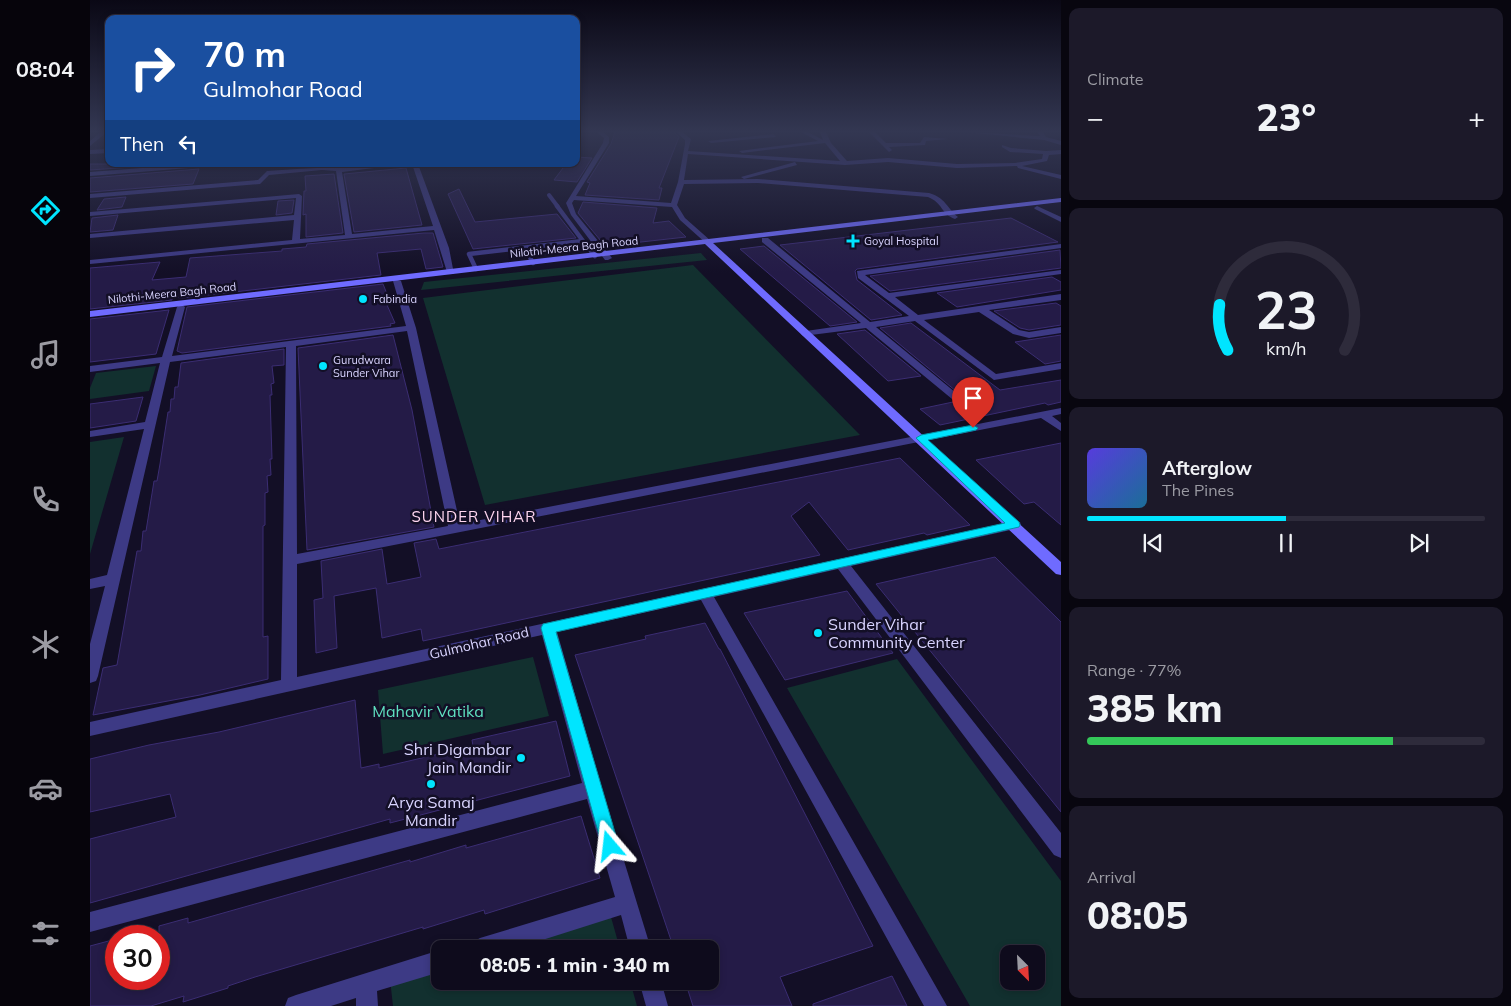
<!DOCTYPE html>
<meta charset="utf-8">
<style>
:root{--surface:#0e0b1c;--page:#1c1929;--text:#f1f3f6;--muted:#9b9ba3;--line:#2e2b3b;--accent:#00e5ff}
body{margin:0;font-family:Mulish,sans-serif;background:var(--page);color:var(--text);height:100vh;display:flex;flex-direction:column;font-size:19px;white-space:nowrap}
*{box-sizing:border-box;margin:0}
p{font-size:16px;color:var(--muted)}
.icon{flex:none;width:28px;height:28px;fill:none;stroke:currentColor;stroke-width:2;stroke-linecap:round;stroke-linejoin:round}
.map{position:relative;flex:1;overflow:hidden}
.panel{display:flex;flex-direction:column;gap:8px;padding:8px;background:#08060f;width:450px}
.panel>*{flex:none}
.top-card{position:absolute;left:15px;top:15px;width:475px;height:152px;border-radius:10px;box-shadow:0 2px 8px #0003,0 0 0 1px var(--line);background:#1a4fa0;color:#fff;overflow:hidden}
.needle{width:32px;rotate:156deg}
.controls{position:absolute;left:910px;top:945px;display:grid;gap:10px}
.controls a{display:grid;place-items:center;width:45px;height:45px;border-radius:10px;background:var(--surface);box-shadow:0 2px 8px #0003,0 0 0 1px var(--line);font-size:25px}
.speed{position:absolute;left:15px;top:925px;display:flex;gap:10px;font-size:25px;font-weight:700;text-align:center}
.speed>*{display:grid;place-content:center;width:65px;height:65px;border-radius:50%;background:var(--surface);box-shadow:0 2px 8px #0003,0 0 0 1px var(--line);line-height:1}
.speed .limit{border:8px solid #d22;background:#fff;color:#111}
.pin{position:absolute;display:grid;place-items:center;width:42px;height:42px;color:#fff;margin:-51px -21px;border-radius:50% 50% 50% 0;rotate:-45deg;box-shadow:0 0 5px #0007}
.pin .icon{rotate:45deg}
.me{position:absolute;width:55px;margin:-28px;rotate:343deg;stroke-linejoin:round;filter:drop-shadow(0 0 4px #0008)}
.turn{display:flex;align-items:center;gap:18px;height:105px;padding:0 15px;font-size:22px}
.turn .icon{width:65px;height:65px;stroke-width:2.5}
.turn b{display:block;font-size:35px;line-height:42px}
.then{display:flex;align-items:center;height:48px;padding:0 15px;background:#0003;gap:10px;font-size:19px}
.big{font-size:38px;font-weight:800;line-height:1.1}
.panel .tile{flex:1;display:flex;flex-direction:column;justify-content:center;gap:8px;min-width:0;padding:0 18px;border-radius:10px;background:var(--page)}
.panel .dial{align-items:center;gap:0}
.dial svg{height:130px;overflow:visible;fill:none;stroke:var(--line);stroke-width:7;stroke-linecap:round;text-anchor:middle}
.dial text{fill:var(--text);stroke:none}
.song{display:flex;align-items:center;gap:15px}
.cover{width:60px;height:60px;border-radius:8px;background:linear-gradient(135deg,hsl(250 70% 55%),hsl(200 70% 35%))}
.played{height:5px;border-radius:2px;background:linear-gradient(90deg,var(--accent) 50%,var(--line) 50%)}
.keys{display:flex;justify-content:space-around;direction:ltr}
.heat{display:flex;justify-content:space-between;align-items:center;font-size:28px;direction:ltr}
.charge{height:8px;border-radius:4px;background:linear-gradient(90deg,#34c759 77%,var(--line) 0)}
.trip{position:absolute;left:341px;top:940px;width:288px;height:50px;border-radius:10px;background:var(--surface);box-shadow:0 2px 8px #0003,0 0 0 1px var(--line);font-weight:800;line-height:50px;text-align:center}
main{display:flex;flex:1;min-height:0}
.tabs{display:flex;flex-direction:column;width:90px;justify-content:space-around;align-items:center;background:#06040b;color:var(--muted)}
.tabs .icon{width:35px;height:35px}
.tabs .on{color:var(--accent)}
.tabs b{font-size:22px;color:var(--text)}
.map>svg:first-child{display:block}
</style>
<main>
<nav class="tabs">
<b>08:04</b>
<svg class="icon on" aria-label="directions" viewBox="0 0 24 24"><path d="M12 3l9 9-9 9-9-9zM9 14v-3h6M13 9l2 2-2 2"/></svg>
<svg class="icon" aria-label="music" viewBox="0 0 24 24"><path d="M9 18V5l10-2v13"/><circle cx="6" cy="18" r="3"/><circle cx="16" cy="16" r="3"/></svg>
<svg class="icon" aria-label="phone" viewBox="0 0 24 24"><path d="M5 4h4l2 5-3 2q2 4 5 5l2-3 5 2v4C11 20 4 13 5 4z"/></svg>
<svg class="icon" aria-label="climate" viewBox="0 0 24 24"><path d="M12 3v18M4 7l16 10M4 17L20 7"/></svg>
<svg class="icon" aria-label="car" viewBox="0 0 24 24"><path d="M5 17H2v-5l4-1 3-4h7l3 4 3 1v5h-3M9 17h6M6 11h13"/><circle cx="7" cy="17" r="2"/><circle cx="17" cy="17" r="2"/></svg>
<svg class="icon" aria-label="filters" viewBox="0 0 24 24"><path d="M4 7h16M4 17h16"/><circle cx="9" cy="7" r="2"/><circle cx="15" cy="17" r="2"/></svg>
</nav>
<div class="map">
<svg width="971" height="1006" viewBox="0 0 971 1006">
<rect width="100%" height="100%" fill="#130f26"/>
<path fill="#12302f" fill-rule="evenodd" d="M611 253 617 260 331 290 334 282Z
M603 265 770 435 395 505 333 298Z
M66 366 59 391 0 399V388L6 373Z
M34 437 0 554V442Z
M443 657 459 716 293 754 288 690Z
M807 659 971 881V1006H880L697 688ZM919 954H946V981H919Z
M519 910 530 949H395Z
M350 963V981H540L547 1006H303L300 979Z"/>
<path fill="#241b47" stroke="#3b2d73" d="M525 132H584L589 137 569 188H572L569 200 495 195 500 183 497 182 521 144Z
M486 157 502 158 487 182 464 180 476 164H486Z
M0 164H83L0 170Z
M316 168 332 225 264 232 254 174Z
M109 169 103 184 0 192V178Z
M244 174 253 233 216 237V214L213 215 214 191H216L215 176Z
M369 189 385 222 467 214 486 238 383 249 358 194Z
M36 197 32 207 7 210 14 199Z
M204 200 202 213 186 215 188 201Z
M493 202 567 208 563 223 579 221 596 237 515 246 488 213Z
M28 215 23 230 0 232 2 218Z
M921 218 968 242 767 269 765 271 767 280 812 315 781 320 690 245Z
M334 233H343L353 267 336 269 331 249 287 253 291 275 92 298 83 297 82 300 0 309V268L70 262 62 280 96 277 100 258 192 251V249L216 247 217 244Z
M674 246 767 322 740 326 650 249Z
M970 250 971 268 800 291 780 276Z
M962 277 971 282V290L867 307 847 293Z
M293 284 301 304 297 305 305 323 300 324 301 326 92 353 87 351 97 307Z
M966 303 971 306V325L939 330 930 328 904 311Z
M79 310 66 354 0 362V319Z
M821 323 910 390 971 380V402L958 405 955 403 850 425 830 409 863 402 879 415H887L890 411 790 328Z
M775 330 831 376 798 381 747 334Z
M303 335 322 410 344 527 217 550 208 348Z
M971 335V361L955 364 925 342Z
M194 349V365L182 366 184 383 181 384 182 395H180L182 459H180L181 475 177 476 178 492 175 493V525L173 526V637L178 636V679L110 695 3 715 13 668 27 665 47 551H51L53 531H56L64 481H67L70 464 78 412H80L81 399H84L85 387H88L91 363Z
M53 397 46 421 0 428V404Z
M971 443V525L944 502 934 504 886 460Z
M810 458 880 525 837 535 834 533 758 550 719 502 701 516 730 555 333 641 331 629 292 638 286 588 244 596 247 648 226 653 224 600 233 598 231 561 292 549 297 584 331 577 324 543 346 539 349 549Z
M905 557 971 622V812L786 584Z
M757 591 803 653 695 680 654 613Z
M615 623 629 649H630L783 946 690 977 702 1006H603L595 981H620V949H584L485 655 556 639 555 636Z
M265 700 271 768 289 764V768L383 746 382 740 466 721 480 776 300 823V819L0 903V839L86 817 80 794 0 812V759L59 745 129 732Z
M491 816 510 878 395 914 394 910 333 929V927L165 977 138 986V988L93 1002 94 996 61 1006H0V946L26 939V979H69V926L98 918V923L320 860V862L376 845V848Z
M802 976 817 1006H723V1004Z"/>
<g fill="none" stroke-linecap="round" stroke-linejoin="round">
<path stroke="#3d3a85" stroke-width="4" d="M459 195 468 207"/>
<path stroke="#3d3a85" stroke-width="4.5" d="M467 206 493 241
M435 248 443 263
M386 269 379 254 493 241 505 256"/>
<path fill="#3d3a85" fill-rule="evenodd" d="M11 132H17L0 146V141Z
M507 132H513L519 137V143L486 196 581 203 588 182 595 144V140L586 132H592L601 139 598 151 750 161 735 143 652 153 649 151 728 141 711 132H718L733 140 730 132H736L741 143 757 161 798 158 867 164 925 163 952 159 953 154 920 152 912 147V145L921 148 956 151 971 150V154L959 155 957 161 932 166 971 175V179L928 168 927 166 867 168 798 162 755 165 598 154 594 180 668 179 839 193C856 198 856 207 868 217L865 219C851 214 853 203 838 197L668 183 594 184 587 205 595 218 621 241 622 243 618 245 590 220 582 207 484 200 482 203 486 214 522 258 518 260H515L481 215 476 203 513 143 514 138Z
M779 132H785L796 143H830L834 137 858 139 836 141 835 145 799 147 802 150 799 152Z
M876 132 950 136 947 132H953L956 137 971 141V145L954 140Z
M684 134 686 137 621 143 618 141Z
M19 149V153L0 154V150Z
M705 162 707 165 654 179 651 177Z
M104 164H126L123 166 0 176V172Z
M296 164H316L252 172 262 234 343 226 322 164H328L359 248 364 274 357 272 344 230 0 264V260L202 240 204 220 0 238V234L204 215 206 198 0 216V212L209 194 212 196 210 239 255 235 246 171 232 170 179 175 170 184 0 198V194L168 180 177 171C217 168 256 167 296 164Z
M947 206 971 217V222L945 209 944 208Z
M672 238H678L780 322 819 316 768 278 767 271 971 244V248L775 275 799 293 971 270V274L805 297 828 315 971 294V300L899 310 929 330 939 332 971 327V333L939 338 923 334 889 312 834 320 906 374 971 363V369L904 380 825 321 786 327 888 411 887 413H879L776 328 713 336 711 334 716 331 771 323 672 242Z
M304 279 311 281 326 328 370 524 971 408V414L962 416 971 423V431L951 418 207 564V677L925 521 930 522 931 525 930 528 925 529 761 566 971 833V858L964 855 748 569 624 597 857 1006H834L611 600 467 632 512 789 561 949H540L531 915 424 949H380L383 942 390 938 525 897 497 799 0 932V912L492 783 452 635 0 736V722L191 680 196 347 80 362 8 676 6 681 0 683V644L15 586 0 589V579L17 575 54 429 0 437V431L55 422 70 363 0 372V366L72 357 87 307 91 304 95 307 82 356 316 326 303 281ZM317 331 358 526 207 554 206 346Z
M350 950V972L287 991 288 1006H266V998L241 1006H195L198 998 206 995Z
M549 981H571L578 1006H556Z"/>
<path fill="#6f6bff" fill-rule="evenodd" d="M971 198V202L623 243 971 562V575L966 574 615 244 0 317V311Z"/>
</g>
<linearGradient id="sky" x2="0" y2="1"><stop stop-color="#0a0815"/><stop offset="0.48" stop-color="#333752"/><stop offset="1" stop-color="#333752" stop-opacity="0"/></linearGradient>
<rect width="971" height="273" fill="url(#sky)"/>
<path fill="#00e5ff" stroke="#0095a6" d="M883 425 888 428 886 430 838 440 929 522 930 525 929 527 466 632 529 846 526 853 520 855 514 853 451 628 453 624 915 523 826 438 831 435Z"/>
<g fill="#00e5ff" stroke="#130f26" stroke-width="2">
<path d="M760.5 233.5h5v5h5v5h-5v5h-5v-5h-5v-5h5z"/>
<circle cx="273" cy="299" r="5"/>
<circle cx="233" cy="366" r="5"/>
<circle cx="728" cy="633" r="5"/>
<circle cx="431" cy="758" r="5"/>
<circle cx="341" cy="784" r="5"/>
</g>
<g text-anchor="middle" dominant-baseline="central" stroke-width="5" stroke-linejoin="round" paint-order="stroke">
<g font-size="11" fill="#d9d4ff" stroke="#130f26" text-anchor="start">
<text x="774" y="241">Goyal Hospital</text>
<text x="283" y="299">Fabindia</text>
<text x="243" y="360">Gurudwara<tspan x="243" dy="13">Sunder Vihar</tspan></text>
</g>
<g font-size="11" fill="#d9d4ff" stroke="#130f26">
<text transform="translate(484 247) rotate(-6)">Nilothi-Meera Bagh Road</text>
<text transform="translate(82 293) rotate(-6)">Nilothi-Meera Bagh Road</text>
</g>
<g font-size="14" fill="#d9d4ff" stroke="#130f26">
<text transform="translate(389 643) rotate(-13)">Gulmohar Road</text>
</g>
<g font-size="15" letter-spacing="1" fill="#ffd6f0" stroke="#130f26">
<text x="384" y="516">SUNDER VIHAR</text>
</g>
<g font-size="16" fill="#d9d4ff" stroke="#130f26" text-anchor="start">
<text x="738" y="624">Sunder Vihar<tspan x="738" dy="18">Community Center</tspan></text>
<text x="421" y="749" text-anchor="end">Shri Digambar<tspan x="421" dy="18">Jain Mandir</tspan></text>
<text x="341" y="802" text-anchor="middle">Arya Samaj<tspan x="341" dy="18">Mandir</tspan></text>
</g>
<g font-size="16" fill="#5fe0c0" stroke="#130f26">
<text x="338" y="711">Mahavir Vatika</text>
</g>
</g>
</svg>
<div class="controls">
<a><svg class="needle" viewBox="-14 -14 28 28"><path d="M0-13l5 13h-10z" fill="#e53935"/><path d="M0 13l5-13h-10z" fill="#9b9ba3"/></svg></a>
</div>
<div class="speed"><div class="limit">30</div></div>
<div class="pin" style="left:883px;top:428px;background:#d93025"><svg class="icon" aria-label="arrive" viewBox="0 0 24 24"><path d="M6 21V4h12l-3 4 3 4H6"/></svg></div>
<svg class="me" style="left:520px;top:846px" viewBox="-20 -20 40 40"><path d="M0-17L14 15 0 8-14 15z" fill="#00e5ff" stroke="#fff" stroke-width="4"/></svg>
<div class="trip">08:05 · 1 min · 340 m</div>
<div class="top-card">
<div class="turn"><svg class="icon" aria-label="right" viewBox="0 0 24 24"><path d="M7 20v-9h11M14 6l5 5-5 5"/></svg><div><b>70 m</b>Gulmohar Road</div></div>
<div class="then">Then<svg class="icon" aria-label="left" viewBox="0 0 24 24"><path d="M17 20v-9H6M10 6l-5 5 5 5"/></svg></div>
</div>
</div>
<section class="panel">
<div class="tile"><p>Climate</p>
<div class="heat"><a>−</a><b class="big">23°</b><a>+</a></div>
</div>
<div class="tile dial"><svg viewBox="0 0 100 80">
<path d="M14 69A42 42 0 1 1 86 69"/>
<path d="M14 69A42 42 0 0 1 9 41" stroke="#00e5ff"/>
<text x="50" y="56" font-size="32" font-weight="700">23</text>
<text x="50" y="72" font-size="11">km/h</text>
</svg></div>
<div class="tile">
<div class="song"><i class="cover"></i><div><b>Afterglow</b><p>The Pines</p></div></div>
<div class="played"></div>
<div class="keys"><svg class="icon" aria-label="previous" viewBox="0 0 24 24"><path d="M18 5L8 12l10 7zM5 5v14"/></svg><svg class="icon" aria-label="pause" viewBox="0 0 24 24"><path d="M8 5v14M16 5v14"/></svg><svg class="icon" aria-label="next" viewBox="0 0 24 24"><path d="M6 5l10 7-10 7zM19 5v14"/></svg></div>
</div>
<div class="tile"><p>Range · 77%</p><b class="big">385 km</b><div class="charge"></div></div>
<div class="tile"><p>Arrival</p><b class="big">08:05</b></div>
</section>
</main>
